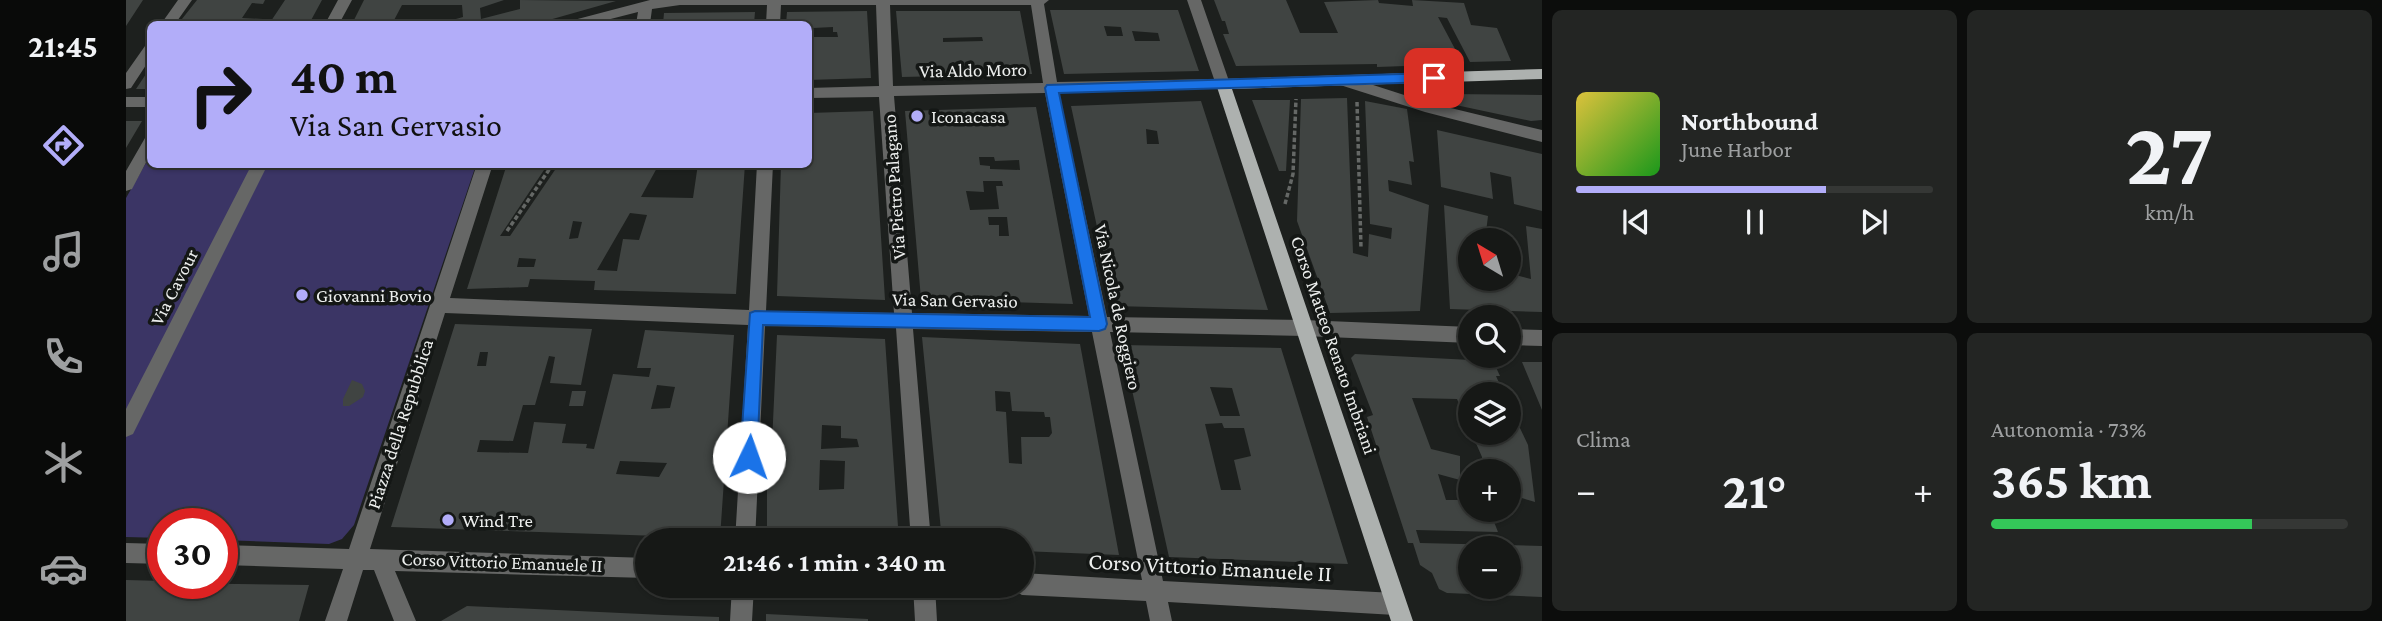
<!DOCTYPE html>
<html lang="it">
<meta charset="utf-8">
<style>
:root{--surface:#161816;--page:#232523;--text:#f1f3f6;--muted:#9ea0a1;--line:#353735;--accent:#b2adf9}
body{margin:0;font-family:"Crimson Pro",serif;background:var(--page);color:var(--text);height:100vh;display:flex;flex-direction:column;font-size:26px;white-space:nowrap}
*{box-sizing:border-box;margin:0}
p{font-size:23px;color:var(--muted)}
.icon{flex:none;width:38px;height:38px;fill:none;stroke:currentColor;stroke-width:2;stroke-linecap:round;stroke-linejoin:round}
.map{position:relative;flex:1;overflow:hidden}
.drawer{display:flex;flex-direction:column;gap:10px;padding:10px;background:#0c0d0c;width:840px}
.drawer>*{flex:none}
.banner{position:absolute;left:21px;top:21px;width:665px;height:147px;border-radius:10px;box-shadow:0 2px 5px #0004,0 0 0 2px var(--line);background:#b2adf9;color:#111;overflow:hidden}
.needle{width:46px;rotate:322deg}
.controls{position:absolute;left:1332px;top:228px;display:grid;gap:14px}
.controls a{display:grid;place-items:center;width:63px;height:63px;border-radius:50%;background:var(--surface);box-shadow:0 2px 5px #0004,0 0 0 2px var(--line);font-size:35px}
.speed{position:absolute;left:21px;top:508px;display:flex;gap:14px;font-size:35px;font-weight:700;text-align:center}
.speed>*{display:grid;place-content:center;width:91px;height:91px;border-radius:50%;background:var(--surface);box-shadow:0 2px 5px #0004,0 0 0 2px var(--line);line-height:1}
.speed .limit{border:10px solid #d22;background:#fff;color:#111}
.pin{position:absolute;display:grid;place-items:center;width:60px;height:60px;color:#fff;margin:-30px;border-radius:14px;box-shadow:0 4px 10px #0006}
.me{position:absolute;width:77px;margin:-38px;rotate:3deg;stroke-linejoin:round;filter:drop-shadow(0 0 5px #0008)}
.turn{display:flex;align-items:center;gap:24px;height:147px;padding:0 28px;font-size:32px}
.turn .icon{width:91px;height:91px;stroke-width:2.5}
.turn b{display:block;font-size:49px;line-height:60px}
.big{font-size:52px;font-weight:700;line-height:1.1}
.drawer .widget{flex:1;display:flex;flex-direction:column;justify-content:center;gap:10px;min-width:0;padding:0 24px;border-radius:10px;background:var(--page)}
.drawer .dial{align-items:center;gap:0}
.dial b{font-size:91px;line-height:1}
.song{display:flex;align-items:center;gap:21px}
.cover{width:84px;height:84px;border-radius:10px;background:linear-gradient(135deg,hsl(50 70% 55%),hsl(120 70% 35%))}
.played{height:7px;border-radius:4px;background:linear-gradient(90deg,var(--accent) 70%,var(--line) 70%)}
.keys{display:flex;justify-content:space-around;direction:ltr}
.heat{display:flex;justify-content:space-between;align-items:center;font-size:38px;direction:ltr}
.charge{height:10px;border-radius:5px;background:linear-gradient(90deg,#34c759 73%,var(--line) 0)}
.drawer .tiles{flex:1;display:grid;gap:10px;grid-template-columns:repeat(2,1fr)}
.trip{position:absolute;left:509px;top:528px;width:399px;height:70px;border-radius:35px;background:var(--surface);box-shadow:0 2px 5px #0004,0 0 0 2px var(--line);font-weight:700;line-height:70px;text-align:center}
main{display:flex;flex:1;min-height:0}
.dock{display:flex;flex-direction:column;width:126px;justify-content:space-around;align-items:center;background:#090a09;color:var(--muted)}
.dock .icon{width:49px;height:49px}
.dock .on{color:var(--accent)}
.dock b{font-size:32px;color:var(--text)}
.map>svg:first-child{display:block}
</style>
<main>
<nav class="dock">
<b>21:45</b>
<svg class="icon on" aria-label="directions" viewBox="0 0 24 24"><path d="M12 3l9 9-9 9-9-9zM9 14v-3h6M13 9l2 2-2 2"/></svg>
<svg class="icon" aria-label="music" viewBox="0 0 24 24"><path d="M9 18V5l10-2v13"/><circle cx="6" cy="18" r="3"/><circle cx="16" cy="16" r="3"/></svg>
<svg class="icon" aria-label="phone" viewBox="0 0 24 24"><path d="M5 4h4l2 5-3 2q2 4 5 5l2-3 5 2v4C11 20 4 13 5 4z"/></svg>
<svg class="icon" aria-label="climate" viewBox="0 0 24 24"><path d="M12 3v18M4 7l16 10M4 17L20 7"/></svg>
<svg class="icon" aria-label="car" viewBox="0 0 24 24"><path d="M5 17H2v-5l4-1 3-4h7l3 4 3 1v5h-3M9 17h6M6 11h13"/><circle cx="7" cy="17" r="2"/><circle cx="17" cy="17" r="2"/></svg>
</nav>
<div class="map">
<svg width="1416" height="621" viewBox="0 0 1416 621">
<rect width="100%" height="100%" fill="#1d201e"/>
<path fill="#3b3565" d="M24 156V164L350 165 228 525 216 539 203 544 96 540V523H37V538L0 537V198Z"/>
<path fill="#404442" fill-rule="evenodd" d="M0 0H17L0 26Z
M71 0H139L137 4 126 3 116 18 137 19 132 24H52Z
M159 0H196L183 24H143Z
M238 0H378L354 8 355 19 394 9V0L490 1 423 20 424 23 418 24H312L337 17 336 5H276L266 24H226Z
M1088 0H1160L1174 33H1212L1198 2 1252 0 1253 3 1287 6 1286 0 1338 3 1345 25 1371 28 1385 61 1344 62 1321 18 1312 17 1337 64 1251 67V64L1110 66 1097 34H1103L1099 21H1096Z
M924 10H1052L1073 71 938 74ZM978 26 995 27 997 36H981ZM1006 31 1032 33 1034 41H1009Z
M741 11 745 78 682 80V24H660L661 12ZM707 27V32H711L712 37H688L687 28Z
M770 11H894L906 74 776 77ZM856 37 857 41 817 42V38Z
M629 12 628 24H537L538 13Z
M24 68V89H10Z
M1320 94 1416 95V120L1405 121 1325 104Z
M1221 98 1227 253 1242 257 1243 234 1265 239 1266 228 1244 224 1239 101 1281 109 1288 162 1283 161 1286 185 1262 180 1263 191 1303 205 1294 311 1204 313 1171 221 1175 99Z
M1126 100H1164L1160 171H1153Z
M1075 101 1142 310 988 306 945 106ZM1020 129 1031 131 1033 144H1021Z
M910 107 947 304 795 299 779 111ZM853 157H868L869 161 893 160 894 170 864 169V166L854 165ZM857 181H876L877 186H870L873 209 844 210 840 191 858 192ZM862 217H881L883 236H873V225H863Z
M747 111 759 300 651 296 655 164H682V113Z
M0 121H16L0 148Z
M1311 130 1416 154V211L1388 204 1385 177 1364 172 1367 199 1315 187Z
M381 164H422L374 236H384L433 164H556L539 168 532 166 515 197 567 198 572 164H619L610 294 468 290 469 281 404 279 402 287 341 289ZM504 213 521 215 513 240 497 239 491 271 471 270ZM447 221 456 222 452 238 443 239ZM393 258 410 259 408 267H391Z
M1318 205 1362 216 1360 232 1364 233 1365 240H1344V278H1382V273L1405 279 1400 226 1416 229V312L1324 309Z
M329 324 466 329 455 385 424 383 429 357 423 356 409 405H397L387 441 354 440 351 452 402 453 408 422 440 424 436 443 461 444 460 448 468 449 487 374 523 377 525 368H511L519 330 608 335 594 538 265 527ZM354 352H362L360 366H351ZM531 385 549 387 544 408 525 409ZM494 461 541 463 533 477 490 474Z
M651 335 759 339 773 541H641V466L645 465ZM696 425 715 426V438L731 439 733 447 695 449ZM694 460 719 461 718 489 693 490Z
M796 337 954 344 993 555 896 551V541H816ZM869 391 884 392 886 411 918 412 919 417H924L926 433 923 437H895L896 464 883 463 880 412 870 411Z
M996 345 1155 348 1222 564 1043 557ZM1084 387 1106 388 1114 416H1094ZM1096 423 1098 428H1118L1125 456 1108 460 1115 490H1095L1079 424Z
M1229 354 1364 361 1368 363 1374 376H1370L1378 394H1344V429L1331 399 1286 398 1305 449 1334 456V480L1312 474 1320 500H1335L1334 496 1344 497V509H1363L1372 532 1290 530 1294 543 1416 546V597L1321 593 1313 589 1306 573 1294 565 1287 543H1282L1241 417 1247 415 1225 358ZM1344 548H1382V586H1344Z
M1396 362H1416V410Z
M226 380 236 384 239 391 237 397 223 406H217V399Z
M446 391H460L457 406H443Z
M1382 403 1402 445 1409 502 1382 494V471H1357L1356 457 1345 432H1382Z
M0 580 37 581V583L183 585 173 621H0Z
M341 606 538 615 593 617V621H315Z
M640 614 742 619V621H640Z"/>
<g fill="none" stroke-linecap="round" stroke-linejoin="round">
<path stroke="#656866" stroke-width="3.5" stroke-dasharray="4.5 2.5" stroke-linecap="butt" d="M1231 102 1235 248
M1159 204 1167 174 1170 99
M381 231 427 164"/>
<path fill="#666766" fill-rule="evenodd" d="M52 0H66L49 24H35Z
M212 0H226L213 24H199Z
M524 0H923L918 4 931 82 1088 79 1061 0H1075L1104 84 1102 88 933 93 981 317 1178 320 1344 327V343L1178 336 984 332 1037 581 1269 593 1277 596 1280 604 1277 612 1269 615 1042 602 1046 621H1024L1020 601 896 595 889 591 886 586H896V573L1016 580 966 332 787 329 805 541H785L770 328 639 326 629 541H609L622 325 319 313 244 549 522 558V578L269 571 290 621H268L248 570H237L221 621H199L217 569 96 565V545L223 549 351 164H367L324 298 623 310 631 164H647L640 311 768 313 753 97 682 98V88L753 86 750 5H655L654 24H640L641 5H554L526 9 524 24H510L512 12 465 24H442L444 21ZM764 5H905L917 83 767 86ZM919 93 963 316 786 313 768 96Z
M24 44V59L5 88 0 89V73L19 46Z
M1216 75 1300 102 1416 130V142L1299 112 1211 84 1209 80 1211 76Z
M0 97H24V107H0Z
M24 136V155L6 189 0 191V171L19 138Z
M126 164H142L7 434 0 437V409Z
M1382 329 1416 330V346L1382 345Z
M0 543 37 544V564L0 563Z
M606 586H628L626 621H604Z
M787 586H809L811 621H789Z"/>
<path fill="#adb1af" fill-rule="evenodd" d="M1416 69V79L1106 89 1287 621H1265L1090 84 1097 79Z"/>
</g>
<path fill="#1a73e8" stroke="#114b97" stroke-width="2" d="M1308 73 1315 78 1308 82 933 93 981 324 979 329 973 331 637 325 631 457 629 463 623 466 616 463 614 457 624 313 629 311 964 317 919 88 921 85Z"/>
<g fill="#b2adf9" stroke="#141715" stroke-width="2.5">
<circle cx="791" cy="116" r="7"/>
<circle cx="176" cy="295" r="7"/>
<circle cx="322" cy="520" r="7"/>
</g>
<g text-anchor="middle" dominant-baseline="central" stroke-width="7" stroke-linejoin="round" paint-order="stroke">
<g font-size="19" fill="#eceeed" stroke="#141715">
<text transform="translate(847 70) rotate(-1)">Via Aldo Moro</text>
<text transform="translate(768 187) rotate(-94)">Via Pietro Palagano</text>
<text transform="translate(48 287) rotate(-63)">Via Cavour</text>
<text transform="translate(829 300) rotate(1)">Via San Gervasio</text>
<text transform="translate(992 307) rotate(78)">Via Nicola de Roggiero</text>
<text transform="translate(1208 345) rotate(71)">Corso Matteo Renato Imbriani</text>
<text transform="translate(274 424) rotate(-72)">Piazza della Repubblica</text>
<text transform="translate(376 562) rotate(2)">Corso Vittorio Emanuele II</text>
</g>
<g font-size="19" fill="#eceeed" stroke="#141715" text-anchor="start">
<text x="805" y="116">Iconacasa</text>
<text x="190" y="295">Giovanni Bovio</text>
<text x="336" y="520">Wind Tre</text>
</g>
<g font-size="23" fill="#eceeed" stroke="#141715">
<text transform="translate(1084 567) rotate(3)">Corso Vittorio Emanuele II</text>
</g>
</g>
</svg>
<div class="controls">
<a><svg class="needle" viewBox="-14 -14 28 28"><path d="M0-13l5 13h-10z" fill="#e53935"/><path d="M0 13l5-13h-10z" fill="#9ea0a1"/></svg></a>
<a><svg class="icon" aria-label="search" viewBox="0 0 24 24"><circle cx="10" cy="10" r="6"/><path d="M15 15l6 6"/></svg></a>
<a><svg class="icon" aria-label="layers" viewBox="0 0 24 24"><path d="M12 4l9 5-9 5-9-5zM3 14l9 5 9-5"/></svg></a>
<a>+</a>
<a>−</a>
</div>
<div class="speed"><div class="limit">30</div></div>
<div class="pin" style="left:1308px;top:78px;background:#d93025"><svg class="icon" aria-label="arrive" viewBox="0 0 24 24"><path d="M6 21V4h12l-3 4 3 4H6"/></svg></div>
<svg class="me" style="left:623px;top:457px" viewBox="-20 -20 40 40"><circle r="19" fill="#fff"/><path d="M0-13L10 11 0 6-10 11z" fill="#1a73e8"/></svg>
<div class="trip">21:46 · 1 min · 340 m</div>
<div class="banner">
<div class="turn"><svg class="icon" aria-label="right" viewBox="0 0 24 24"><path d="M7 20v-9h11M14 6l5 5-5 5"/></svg><div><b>40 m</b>Via San Gervasio</div></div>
</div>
</div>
<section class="drawer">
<div class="tiles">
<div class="widget">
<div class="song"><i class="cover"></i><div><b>Northbound</b><p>June Harbor</p></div></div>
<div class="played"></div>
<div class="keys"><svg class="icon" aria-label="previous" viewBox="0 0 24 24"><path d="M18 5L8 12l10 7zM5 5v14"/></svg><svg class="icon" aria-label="pause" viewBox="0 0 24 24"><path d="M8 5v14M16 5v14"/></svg><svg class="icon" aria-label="next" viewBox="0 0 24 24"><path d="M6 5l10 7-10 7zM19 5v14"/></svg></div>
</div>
<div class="widget dial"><b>27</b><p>km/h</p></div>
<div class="widget"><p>Clima</p>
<div class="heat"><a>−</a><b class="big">21°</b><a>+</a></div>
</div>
<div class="widget"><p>Autonomia · 73%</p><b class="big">365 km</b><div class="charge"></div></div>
</div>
</section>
</main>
